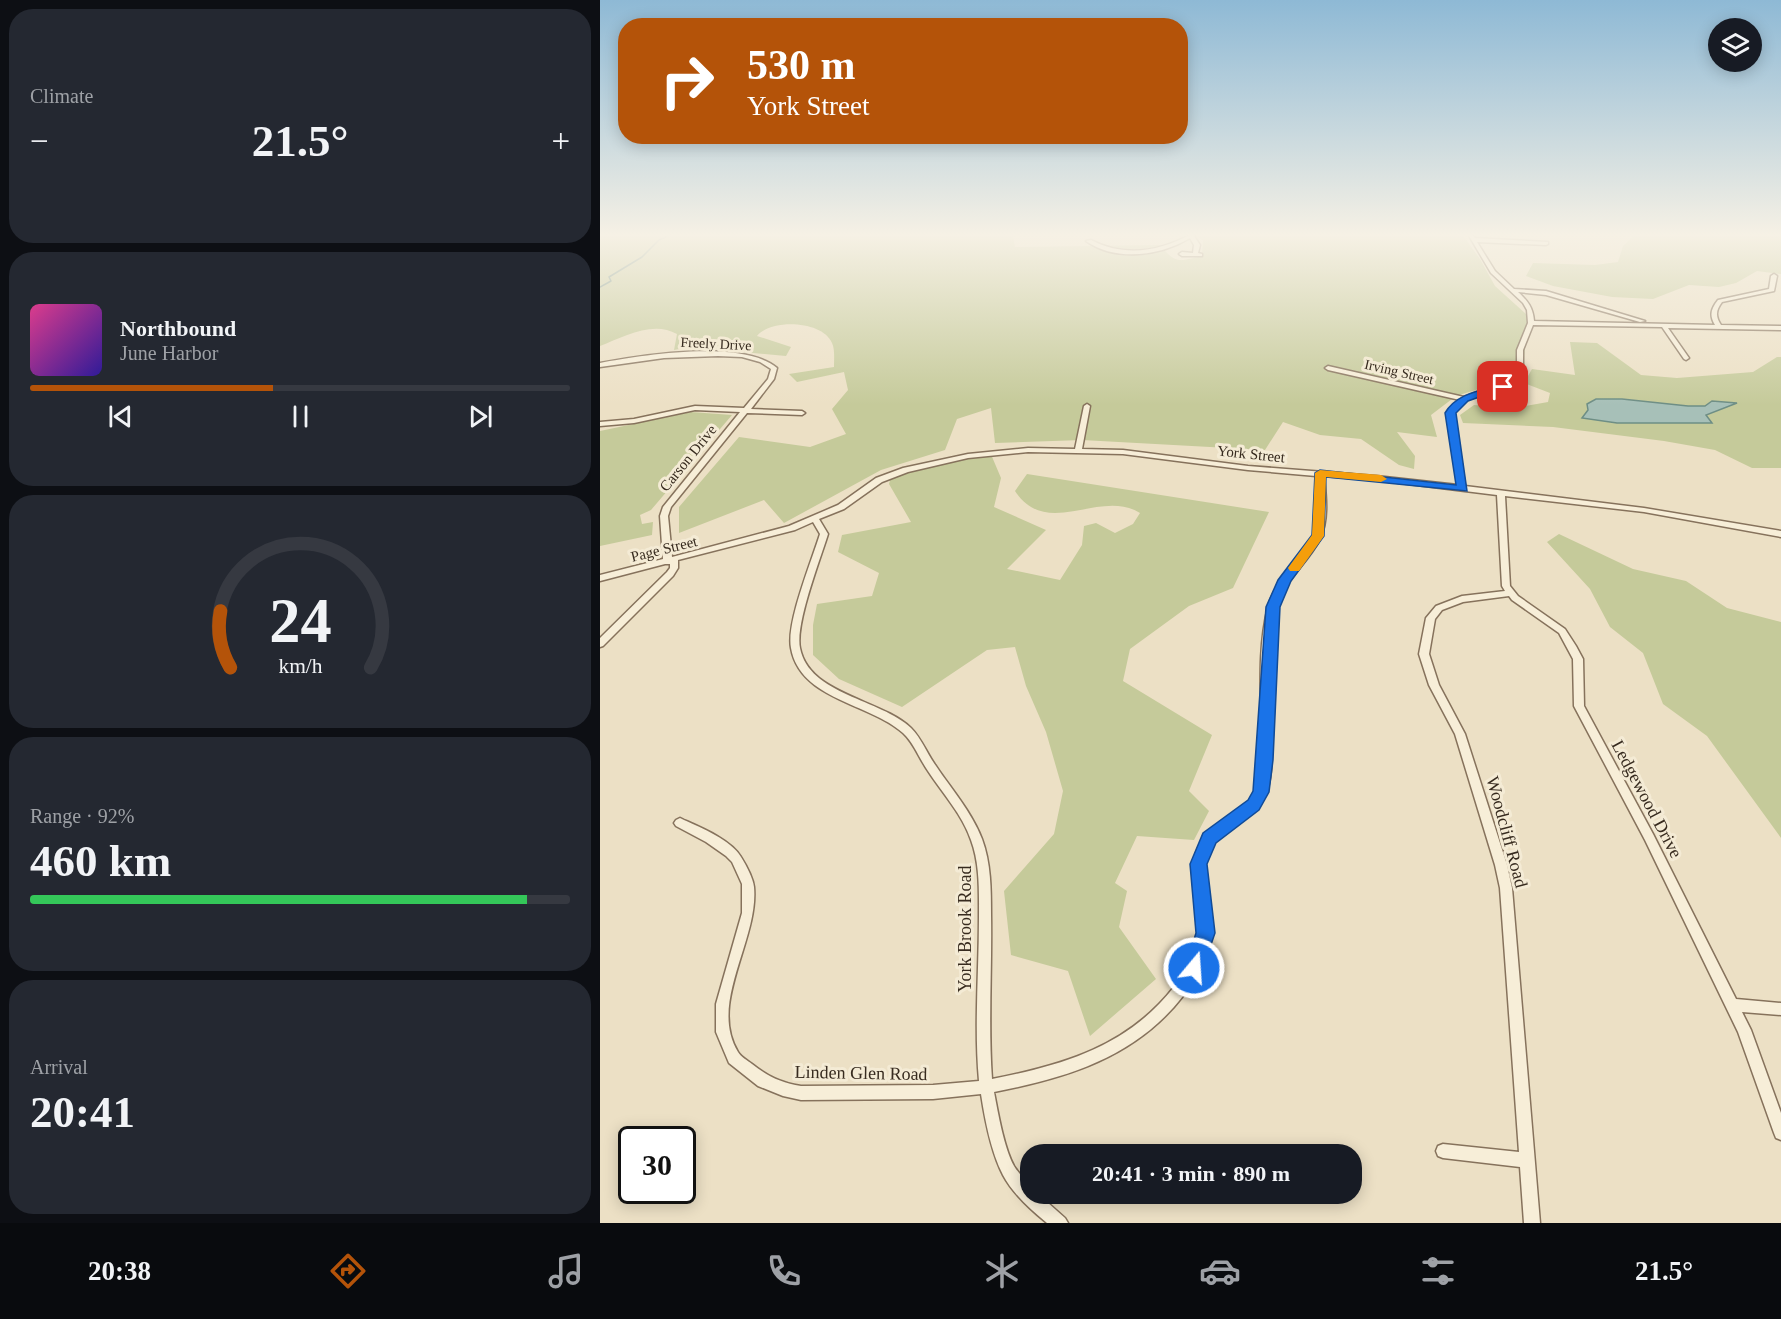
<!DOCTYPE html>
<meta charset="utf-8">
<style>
:root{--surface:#171b24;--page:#242831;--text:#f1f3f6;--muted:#9ea1a6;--line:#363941;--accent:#b45309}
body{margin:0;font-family:"Times New Roman",serif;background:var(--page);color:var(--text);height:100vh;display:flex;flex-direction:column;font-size:22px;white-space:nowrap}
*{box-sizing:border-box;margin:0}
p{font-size:20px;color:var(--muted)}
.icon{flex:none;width:33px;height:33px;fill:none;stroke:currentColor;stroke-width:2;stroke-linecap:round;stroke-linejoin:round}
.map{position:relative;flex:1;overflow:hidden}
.details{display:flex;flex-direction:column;gap:9px;padding:9px;background:#0d0f14;width:600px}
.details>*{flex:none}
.hud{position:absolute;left:18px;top:18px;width:570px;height:126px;border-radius:24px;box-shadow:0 3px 15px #0003;background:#b45309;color:#fff;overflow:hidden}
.tools{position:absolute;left:1108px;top:18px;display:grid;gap:12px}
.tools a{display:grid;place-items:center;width:54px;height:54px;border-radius:50%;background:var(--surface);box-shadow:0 3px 15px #0003;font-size:30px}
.speed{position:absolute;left:18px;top:1126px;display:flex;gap:12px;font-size:30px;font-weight:700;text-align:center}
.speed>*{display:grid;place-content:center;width:78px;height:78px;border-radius:50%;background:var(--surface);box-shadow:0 3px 15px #0003;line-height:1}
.speed .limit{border:3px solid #111;border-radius:9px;background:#fff;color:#111}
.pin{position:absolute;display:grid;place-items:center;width:51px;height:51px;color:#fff;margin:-26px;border-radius:12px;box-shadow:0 3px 9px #0006}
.me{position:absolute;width:66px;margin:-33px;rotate:18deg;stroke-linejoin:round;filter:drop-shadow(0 0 4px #0008)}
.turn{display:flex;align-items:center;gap:21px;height:126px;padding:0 30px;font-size:27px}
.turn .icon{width:78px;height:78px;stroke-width:2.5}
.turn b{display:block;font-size:42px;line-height:51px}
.big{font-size:45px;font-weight:600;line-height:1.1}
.details .card{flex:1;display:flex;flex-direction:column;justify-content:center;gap:9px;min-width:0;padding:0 21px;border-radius:24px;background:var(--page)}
.details .dial{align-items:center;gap:0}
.dial svg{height:156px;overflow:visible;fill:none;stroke:var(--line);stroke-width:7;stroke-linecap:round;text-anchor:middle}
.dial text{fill:var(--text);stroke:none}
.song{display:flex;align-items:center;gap:18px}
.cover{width:72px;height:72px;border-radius:9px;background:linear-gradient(135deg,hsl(330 70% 55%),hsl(250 70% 35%))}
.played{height:6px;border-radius:3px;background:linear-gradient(90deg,var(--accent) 45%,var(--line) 45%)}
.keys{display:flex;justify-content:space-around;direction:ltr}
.heat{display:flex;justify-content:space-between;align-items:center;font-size:33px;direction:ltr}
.charge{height:9px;border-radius:4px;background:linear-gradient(90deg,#34c759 92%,var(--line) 0)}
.trip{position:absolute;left:420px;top:1144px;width:342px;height:60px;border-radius:24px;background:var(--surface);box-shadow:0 3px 15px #0003;font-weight:600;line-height:60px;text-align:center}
.tabs{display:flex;height:96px;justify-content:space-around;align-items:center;background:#090b0e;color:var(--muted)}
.tabs .icon{width:42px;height:42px}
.tabs .selected{color:var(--accent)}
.tabs b{font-size:27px;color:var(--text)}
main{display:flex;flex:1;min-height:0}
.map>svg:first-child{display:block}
</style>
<main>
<section class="details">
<div class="card"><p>Climate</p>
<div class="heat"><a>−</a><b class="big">21.5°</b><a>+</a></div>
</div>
<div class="card">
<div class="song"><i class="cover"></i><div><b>Northbound</b><p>June Harbor</p></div></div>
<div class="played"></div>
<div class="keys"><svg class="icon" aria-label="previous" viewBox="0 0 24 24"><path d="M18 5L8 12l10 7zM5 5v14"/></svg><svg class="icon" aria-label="pause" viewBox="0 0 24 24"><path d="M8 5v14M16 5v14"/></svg><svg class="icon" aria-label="next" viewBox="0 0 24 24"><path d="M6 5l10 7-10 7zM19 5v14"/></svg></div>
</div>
<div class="card dial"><svg viewBox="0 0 100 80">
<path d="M14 69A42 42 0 1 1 86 69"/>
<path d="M14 69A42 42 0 0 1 9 40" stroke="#b45309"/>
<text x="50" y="56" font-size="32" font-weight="700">24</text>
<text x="50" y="72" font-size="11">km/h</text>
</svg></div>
<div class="card"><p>Range · 92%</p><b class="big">460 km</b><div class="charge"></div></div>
<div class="card"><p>Arrival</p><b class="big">20:41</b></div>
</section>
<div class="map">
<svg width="1181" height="1223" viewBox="0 0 1181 1223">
<rect width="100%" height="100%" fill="#ece0c5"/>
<path fill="#c5ca9a" d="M0 234H391L413 236 415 247 560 245C576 265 580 261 602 256L603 240 592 234H862L880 259 895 286 927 315 932 316 934 320 926 338 923 371 918 377 856 396 831 415 837 437 797 432 815 456 814 469 799 465 761 439 720 435 683 422 665 450 482 440 395 443 391 408 357 419 345 450 281 470 184 523 164 500 79 533V507L139 437 210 447 246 434 232 409 248 390 244 372 197 382 189 374 234 367C234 360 235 349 232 343 223 321 172 318 157 336L191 347 186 356 121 350 114 342 74 350 77 334C53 320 23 337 0 346Z
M1036 234H1181V274L1157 271 1136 283 1119 287 1089 285 1053 299 1012 297 953 286 926 276 933 263 995 265 1018 262 1023 246Z
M970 342 997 343 1041 375 1077 378 1153 372 1177 357H1181V468H1152L1115 450 1064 441 953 427 863 423 860 415 874 405 914 408 948 402 950 393 924 383 932 369 975 375Z
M91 412 132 415 51 510 40 515 42 524 53 522 52 535 0 546V431Z
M390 452 401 478 394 507 446 530 407 569 460 580 482 545 484 526 496 523 515 533 533 524 540 513C500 488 447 540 415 491L427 474 669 512 633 588 589 606 530 649 523 681 612 735 589 791 609 811 594 840 537 836 515 883 527 891 519 927 556 979 490 1036 468 971 411 955 404 891 454 834 463 791 446 732 426 686 415 647 387 650 302 707 239 679 213 655V625L217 604 272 596 279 573 238 552 242 535 311 522 289 484 291 476Z
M959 534 1033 569 1086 581 1127 608 1181 622V838L1107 736 1063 704 1043 653 1010 627 990 589 947 542Z"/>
<path fill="#a7c0b8" stroke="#6e8e85" stroke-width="1.5" d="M996 399H1022L1088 406H1105L1112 401 1137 403 1106 415 1112 423H1017L982 418 988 410 987 404Z"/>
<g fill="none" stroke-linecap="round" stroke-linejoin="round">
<path stroke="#6e8e85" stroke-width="1.5" d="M0 287 11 281 9 277 42 257 59 240 72 234"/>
<g stroke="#86725c" stroke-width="3">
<path id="minor" d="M591 234H597L594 236 600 245 598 253 602 254V256H582L579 254 582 252 593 253 594 245 590 238C560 256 516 262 486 241L491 240C524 257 559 252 591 234Z
M868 234H872L875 238 948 242V244L946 245 877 242 895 271 914 289 946 291 1045 321 1040 322 946 295 918 292C928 301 933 308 934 321L1115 325C1109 315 1111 309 1118 300L1169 289 1171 276 1174 274 1177 276 1174 291 1122 302C1116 310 1115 316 1121 325L1181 326V330L1068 328 1089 358 1086 360 1084 359 1062 327 933 325 923 350V370L915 382 867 400 854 413 865 486 1044 508 1181 531V537L1044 512 905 496 910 586 918 596 965 629 976 646 983 659 984 706 1053 834 1136 999 1181 1003V1015L1142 1012 1151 1030 1181 1113V1140L1176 1138 1174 1133 1138 1032 1045 840 974 706 973 659 959 633 912 600 909 596 863 602 842 610 835 619 829 654 839 685 865 734 907 865 912 888 940 1223H924L920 1167 843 1158 838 1156 836 1151 838 1146 843 1144 919 1152 900 888 895 865 855 734 829 685 819 654 826 618 836 606 862 596 905 591 902 586 897 495 776 480 724 476C726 496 729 520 720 539 708 563 684 580 677 607 668 647 671 690 671 730 671 750 674 773 666 793 654 821 617 827 607 854 597 881 615 911 610 939 607 960 595 979 583 996 536 1057 467 1078 394 1092 398 1113 404 1148 414 1166 420 1176 430 1182 430 1194H438L465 1218 468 1223H447C431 1210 413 1194 403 1175 391 1152 385 1120 381 1094L333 1099 201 1100 183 1096 158 1086 129 1063 116 1032V1004L142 913V884L132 862 126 856 106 842 76 826 74 823 76 820 80 818 84 820C102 828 131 840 141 857 146 865 153 878 154 887 159 940 108 1003 138 1052 141 1057 147 1060 152 1064 167 1076 181 1083 201 1086L333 1085 379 1081C374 1026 379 971 379 917 379 891 380 864 371 840 362 814 343 794 328 771 319 758 314 743 303 733 270 703 200 700 191 648 186 623 212 560 220 534L213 522 195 530 78 560V568L73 576 3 646 0 647V638L67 572 70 568V564H65L0 581V575L63 559 60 516 63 507 140 412 95 410 34 423 0 426V422L34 419 95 406 144 408 168 379 171 369 160 362 142 357 118 356 64 358 0 367V363C42 355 143 339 177 368L174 379 151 409 202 411 205 413 202 415 147 413 71 507 68 516 72 557 189 526 238 505 276 478 303 468 368 454 428 448 475 449 484 406 487 404 490 406 482 449 523 450 648 466 776 476 858 485 847 413 860 400 728 370 725 368 728 366 864 397 911 380 917 370V350L928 323 927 310 923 303 891 273ZM428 452 523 454 648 470 716 476C718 496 721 520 712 538 700 563 675 579 668 607 658 646 661 689 661 729 661 749 663 773 655 792 644 819 606 824 596 853 587 881 603 910 598 938 595 957 585 972 574 987 528 1046 464 1065 392 1079 388 1024 392 970 391 915 391 890 391 863 382 839 371 811 352 790 336 766 327 754 322 739 311 728 281 699 209 695 200 648 195 624 220 560 228 534L219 519 244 509 282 482 308 472 368 458Z"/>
</g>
<use href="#minor" fill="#f7eed8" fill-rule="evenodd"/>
</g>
<linearGradient id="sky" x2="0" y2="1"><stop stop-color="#8eb9d5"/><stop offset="0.58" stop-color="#f6f1e5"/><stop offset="1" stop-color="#f6f1e5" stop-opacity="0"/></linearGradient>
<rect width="1181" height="405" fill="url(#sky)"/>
<path fill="#1a73e8" stroke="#114b97" stroke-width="1.5" d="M899 385 908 387 868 401 856 413 867 491 726 477 724 536 691 581 680 607 673 760 669 792 659 810 616 843 607 864 615 933 601 974 594 976 588 974 585 968 596 933 590 864 603 833 648 800 653 791 666 607 678 580 712 535 715 473 720 470 856 485 845 413C856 394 879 391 899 385Z"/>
<path fill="#f59e0b" d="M720 470 781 475 787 479 781 482 726 477 724 536 699 571H690L688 568 712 535 715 473Z"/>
<g text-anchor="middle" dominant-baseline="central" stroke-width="6" stroke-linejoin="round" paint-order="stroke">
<g font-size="14" fill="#372b1f" stroke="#f4ebd5">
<text transform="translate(116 344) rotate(3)">Freely Drive</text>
<text transform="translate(799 372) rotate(13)">Irving Street</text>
</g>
<g font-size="15" fill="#372b1f" stroke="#f4ebd5">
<text transform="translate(651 454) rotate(6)">York Street</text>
<text transform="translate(88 458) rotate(-51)">Carson Drive</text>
<text transform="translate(64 549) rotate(-14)">Page Street</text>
</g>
<g font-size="18" fill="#372b1f" stroke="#f4ebd5">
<text transform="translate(1047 799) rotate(62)">Ledgewood Drive</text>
<text transform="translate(907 832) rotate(75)">Woodcliff Road</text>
<text transform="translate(365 929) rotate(-90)">York Brook Road</text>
<text transform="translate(261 1073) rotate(1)">Linden Glen Road</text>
</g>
</g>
</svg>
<div class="tools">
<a><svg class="icon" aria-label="layers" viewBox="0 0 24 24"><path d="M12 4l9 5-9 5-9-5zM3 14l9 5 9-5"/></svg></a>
</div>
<div class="speed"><div class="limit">30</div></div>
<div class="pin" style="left:903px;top:387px;background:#d93025"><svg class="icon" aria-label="arrive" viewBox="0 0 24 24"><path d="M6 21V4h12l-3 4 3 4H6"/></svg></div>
<svg class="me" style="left:594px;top:968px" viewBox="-20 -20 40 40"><circle r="17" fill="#1a73e8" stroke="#fff" stroke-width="3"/><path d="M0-11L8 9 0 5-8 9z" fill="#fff"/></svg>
<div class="trip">20:41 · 3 min · 890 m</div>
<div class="hud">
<div class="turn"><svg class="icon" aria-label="right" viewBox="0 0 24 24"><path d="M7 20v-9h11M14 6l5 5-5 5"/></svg><div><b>530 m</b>York Street</div></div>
</div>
</div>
</main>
<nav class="tabs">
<b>20:38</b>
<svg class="icon selected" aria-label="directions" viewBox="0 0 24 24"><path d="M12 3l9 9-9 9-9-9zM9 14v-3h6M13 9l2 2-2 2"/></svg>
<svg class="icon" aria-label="music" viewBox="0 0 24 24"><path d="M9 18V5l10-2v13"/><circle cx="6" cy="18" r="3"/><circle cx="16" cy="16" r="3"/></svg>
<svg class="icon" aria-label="phone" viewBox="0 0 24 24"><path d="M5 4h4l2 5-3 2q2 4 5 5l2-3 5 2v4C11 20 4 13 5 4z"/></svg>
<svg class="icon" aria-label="climate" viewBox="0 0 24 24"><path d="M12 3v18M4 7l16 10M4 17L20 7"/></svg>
<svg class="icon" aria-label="car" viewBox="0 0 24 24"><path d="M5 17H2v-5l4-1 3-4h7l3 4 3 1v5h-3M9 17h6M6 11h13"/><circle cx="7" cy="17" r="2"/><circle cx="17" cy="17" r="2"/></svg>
<svg class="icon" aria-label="filters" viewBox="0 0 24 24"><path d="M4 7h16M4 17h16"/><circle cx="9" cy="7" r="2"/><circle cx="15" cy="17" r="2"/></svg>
<b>21.5°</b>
</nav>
